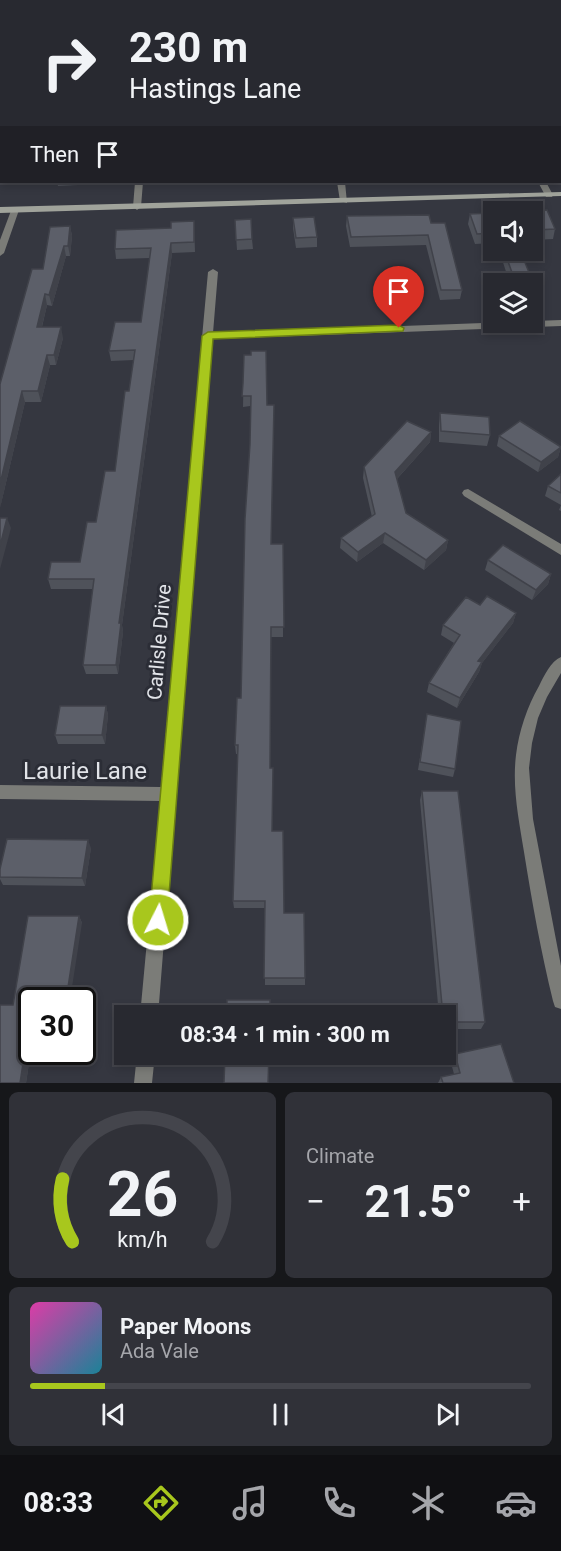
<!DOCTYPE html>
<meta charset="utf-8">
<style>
:root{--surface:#282930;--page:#303138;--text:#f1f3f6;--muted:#a5a6ab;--line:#44454c;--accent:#a8c71d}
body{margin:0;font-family:Roboto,sans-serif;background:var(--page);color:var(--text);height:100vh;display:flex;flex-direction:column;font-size:22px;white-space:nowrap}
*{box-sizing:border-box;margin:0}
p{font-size:20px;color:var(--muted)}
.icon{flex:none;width:33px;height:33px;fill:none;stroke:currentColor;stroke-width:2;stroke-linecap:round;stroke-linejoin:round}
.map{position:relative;height:1083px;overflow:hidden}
.drawer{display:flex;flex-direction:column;gap:9px;padding:9px;background:#16171a;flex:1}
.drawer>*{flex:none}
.guide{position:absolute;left:0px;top:0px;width:561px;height:183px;box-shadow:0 3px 9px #0003,0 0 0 2px var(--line);background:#282930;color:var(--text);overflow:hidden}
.fabs{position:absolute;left:483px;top:201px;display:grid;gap:12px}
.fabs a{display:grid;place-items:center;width:60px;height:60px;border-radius:0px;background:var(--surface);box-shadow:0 3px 9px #0003,0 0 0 2px var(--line);font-size:30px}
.speed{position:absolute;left:18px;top:987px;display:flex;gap:12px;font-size:30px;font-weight:700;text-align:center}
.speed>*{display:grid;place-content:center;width:78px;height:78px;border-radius:50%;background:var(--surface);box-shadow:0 3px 9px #0003,0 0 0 2px var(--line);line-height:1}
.speed .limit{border:3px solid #111;border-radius:9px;background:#fff;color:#111}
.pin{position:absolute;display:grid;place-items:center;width:51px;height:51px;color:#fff;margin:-62px -26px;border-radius:50% 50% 50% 0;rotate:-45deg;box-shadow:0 0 6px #0007}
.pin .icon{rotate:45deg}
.me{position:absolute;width:66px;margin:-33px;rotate:5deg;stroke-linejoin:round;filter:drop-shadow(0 0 4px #0008)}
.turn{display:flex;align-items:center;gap:21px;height:126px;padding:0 30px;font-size:27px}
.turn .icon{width:78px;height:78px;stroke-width:2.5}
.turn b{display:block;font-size:42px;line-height:51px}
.then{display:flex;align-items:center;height:57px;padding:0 30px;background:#0003;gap:12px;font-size:22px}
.big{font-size:45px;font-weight:700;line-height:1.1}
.drawer .tile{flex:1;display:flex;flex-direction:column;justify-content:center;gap:9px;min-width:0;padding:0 21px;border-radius:9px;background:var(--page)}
.drawer .dial{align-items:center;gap:0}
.dial svg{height:156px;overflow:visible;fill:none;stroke:var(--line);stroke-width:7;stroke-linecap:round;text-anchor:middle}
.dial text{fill:var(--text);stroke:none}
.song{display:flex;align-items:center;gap:18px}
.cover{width:72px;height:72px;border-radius:9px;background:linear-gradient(135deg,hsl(320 70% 55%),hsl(190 70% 35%))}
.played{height:6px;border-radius:3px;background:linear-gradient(90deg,var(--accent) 15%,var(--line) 15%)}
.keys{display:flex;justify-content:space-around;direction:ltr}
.heat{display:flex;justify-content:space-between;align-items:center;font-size:33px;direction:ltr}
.drawer .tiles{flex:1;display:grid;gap:9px;grid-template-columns:1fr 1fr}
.tile:last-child{grid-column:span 2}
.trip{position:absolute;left:114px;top:1005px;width:342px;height:60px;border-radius:0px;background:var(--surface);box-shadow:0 3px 9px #0003,0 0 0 2px var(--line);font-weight:700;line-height:60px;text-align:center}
.tabs{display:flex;height:96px;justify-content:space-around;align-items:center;background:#101013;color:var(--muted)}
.tabs .icon{width:42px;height:42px}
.tabs .current{color:var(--accent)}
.tabs b{font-size:27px;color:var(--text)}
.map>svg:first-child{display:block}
</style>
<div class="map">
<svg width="561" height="1083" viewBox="0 0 561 1083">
<rect width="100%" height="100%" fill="#353740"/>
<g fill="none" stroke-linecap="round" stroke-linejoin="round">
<path fill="#7b7c78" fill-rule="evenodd" d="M145 0H151V2H145Z
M310 0H316V2H310Z
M479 0H485L486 2H480Z
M135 182H143L141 207 137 210 133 207Z
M337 182H345L347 203 340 201Z
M538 182H546L553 195 552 197H546Z
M12 208 19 210 4 253 0 256V240Z
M213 269 218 272 213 333 561 320V326L212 339 158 1016H140L160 801 0 799V785L161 787 208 272Z
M468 489 561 544V555L464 496 462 493 464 490Z
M561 657V673L547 697 538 718 532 743 529 768 533 819 561 966V1009L555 1007 553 1001C541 952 532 902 524 852 519 820 512 788 516 755 519 731 527 707 539 686 544 676 551 661 561 657Z
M137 1054H155L152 1083H134Z"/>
<path fill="#a0a39b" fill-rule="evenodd" d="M561 192V196L0 213V207Z"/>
</g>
<path fill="#4f525a" d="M560 64 561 66V141L560 138Z
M2 66V94L0 93V67Z
M57 182H79L78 185 58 186Z
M547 210 555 229 553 239 533 240 532 212H526L527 211Z
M470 214 494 223V243L475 244 468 224Z
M347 216 431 223 462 290 460 299 440 300 426 245 350 247 346 226Z
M293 218 317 237V247L296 248 293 228Z
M235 220 252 239 253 249 237 250Z
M194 221 195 252 172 253 122 625 123 632 118 674H86L83 665 93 589H51L48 579 80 562 115 471 134 360 111 361 109 351 141 322 150 258 116 259 115 249 171 228Z
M70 226 72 236 70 256H66L52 306 47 305 42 327 63 338 56 365H50L41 402H25L0 508 43 269Z
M499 250H520L534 285 532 290V284H510Z
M244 355 267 405 271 544H283V637H271L270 768 272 831 284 913 305 978V985H265V908H234L233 901 238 754H236L235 745 241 698 250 444V406L243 407Z
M440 413 490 435 487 446 439 442V424Z
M431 432 430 442 397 479 406 513 448 540 446 550 424 570 383 543 357 562 340 548 341 538 372 517 363 478 364 467Z
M499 436 561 447 558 457 538 472 497 446Z
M561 474V511L559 510 561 505 545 496 548 486Z
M488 560 551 574 548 584 532 600 485 570Z
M480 605 516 613 513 623 482 663 479 672 457 708 427 692 429 683 454 643 441 635 443 625Z
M106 706 108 715 105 744H58L55 735Z
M427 714 455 769 453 777 418 770Z
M422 791 485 1022 481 1029H446V1016H439L420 800Z
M91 848 85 886 3 885 0 879V869Z
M79 916 82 923 32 1000V1050H31L26 1083H0L13 1005Z
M455 1054 514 1083H438L441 1077 454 1074 451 1063Z"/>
<path fill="#40424a" d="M70 226 72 236 70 256 68 246Z
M171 243 172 253 122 625 123 632 118 674 116 665 119 623Z
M64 246 66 256 52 306 49 295Z
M45 294 47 305 39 338 37 327Z
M61 327 63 338 56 365 54 355Z
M47 355 50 365 41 402 38 391Z
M22 391 25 402 0 508V484Z
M431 432 430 442 394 482 395 472Z
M561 447 558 457 538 472 541 462Z
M7 518 11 528 0 569V546Z
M385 533 383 543 357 562 358 552Z
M448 540 446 550 424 570 426 560Z
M551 574 548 584 532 600 536 590Z
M516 613 513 623 482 663 479 672 457 708 460 698 478 661Z
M106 706 108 715 105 744 102 735Z
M88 840 91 848 85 886 82 878Z
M79 916 82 923 70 1000H66Z
M26 1044 31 1050 26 1083H20Z"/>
<path fill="#5c5f69" stroke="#40424a" stroke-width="1.5" d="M78 0H115V2H77Z
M181 0H207V2H181Z
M252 0H281V2H252Z
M344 0H372L373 2H344Z
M421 0H443L444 2H422Z
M509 0H537V2H510Z
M560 64 561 66V127L560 124Z
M2 66V85H0V67Z
M547 210 555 229 535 230 532 224V212H527V211Z
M490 213 494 223V233L477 234 470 214Z
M429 215 431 223H445L462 290H441L428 235 351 237 347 216Z
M314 217 317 237 296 238 293 218Z
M251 219 252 239 236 240 235 220Z
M194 221V242L171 243 119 623H121L116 665H83L94 579H48L51 562H80L87 522H96L105 471H115L125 391H129L135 350 109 351 115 322H141L151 248 115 249 116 230 171 228V222Z
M70 226 68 246H64L49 295 45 294 37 327H61L54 355H47L38 391H22L0 484V384L32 269H43L50 227Z
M504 250H520L534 285H532V284H516Z
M251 351H266L267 405H274L271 544H283L284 627H271L270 768H273L272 831H283L284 913H304L305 978H264L265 901H233L238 745H235L237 698H241L245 519 250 444 251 396H242L243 383 244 355H251Z
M440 413 489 417 490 435 441 431Z
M407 421 431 432 395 472 406 513 448 540 426 560 385 533 358 552 341 538 375 514 364 467Z
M520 421 561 447 541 462 499 436Z
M561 474V493L548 486Z
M0 518H7L0 546Z
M503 545 551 574 536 590 488 560Z
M487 596 516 613 478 661 482 662 460 698 429 683 460 635 443 625 466 597 480 605Z
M60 706H106L102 735H55Z
M427 714 461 721 455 769 420 762Z
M422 791H458L485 1022H446V1016H443Z
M7 839 88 840 82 878 0 877V869Z
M28 916H79L66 1000H32V1044H26L20 1083H0V1005H13Z
M227 1000H270V1016H227Z
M501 1044 514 1083H443L441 1077 460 1073 455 1054Z
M225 1054H269L268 1083H224Z"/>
<path fill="#a8c71d" stroke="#6d8113" stroke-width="1.5" d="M399 325 404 328 403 331 213 339 167 920 164 926 158 929 151 926 149 920 202 336 208 332Z"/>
<g text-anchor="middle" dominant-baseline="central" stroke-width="6" stroke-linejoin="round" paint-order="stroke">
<g font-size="20" fill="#e2e4e9" stroke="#2b2d36">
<text transform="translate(159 642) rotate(-85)">Carlisle Drive</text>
</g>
<g font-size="24" fill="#e2e4e9" stroke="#2b2d36">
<text x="85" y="771">Laurie Lane</text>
</g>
</g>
</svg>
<div class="fabs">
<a><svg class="icon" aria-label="sound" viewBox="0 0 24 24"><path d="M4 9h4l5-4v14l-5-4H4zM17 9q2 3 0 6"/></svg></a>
<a><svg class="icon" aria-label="layers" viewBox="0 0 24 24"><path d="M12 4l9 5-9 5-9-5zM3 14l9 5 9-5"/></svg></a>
</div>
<div class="speed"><div class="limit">30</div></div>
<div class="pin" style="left:399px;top:328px;background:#d93025"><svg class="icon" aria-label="arrive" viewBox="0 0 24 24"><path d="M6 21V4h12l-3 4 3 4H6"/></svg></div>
<svg class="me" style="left:158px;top:920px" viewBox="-20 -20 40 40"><circle r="17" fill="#a8c71d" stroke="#fff" stroke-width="3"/><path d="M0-11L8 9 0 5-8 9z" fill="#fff"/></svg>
<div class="trip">08:34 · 1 min · 300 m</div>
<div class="guide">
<div class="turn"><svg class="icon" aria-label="right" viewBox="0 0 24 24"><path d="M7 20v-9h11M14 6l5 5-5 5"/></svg><div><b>230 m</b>Hastings Lane</div></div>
<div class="then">Then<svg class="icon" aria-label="arrive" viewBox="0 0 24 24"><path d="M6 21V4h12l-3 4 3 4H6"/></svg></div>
</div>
</div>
<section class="drawer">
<div class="tiles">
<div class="tile dial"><svg viewBox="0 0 100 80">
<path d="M14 69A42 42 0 1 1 86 69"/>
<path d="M14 69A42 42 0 0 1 9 37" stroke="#a8c71d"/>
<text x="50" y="56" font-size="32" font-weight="700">26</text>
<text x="50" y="72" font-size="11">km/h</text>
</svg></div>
<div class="tile"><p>Climate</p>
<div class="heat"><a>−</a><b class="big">21.5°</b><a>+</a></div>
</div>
<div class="tile">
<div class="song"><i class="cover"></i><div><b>Paper Moons</b><p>Ada Vale</p></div></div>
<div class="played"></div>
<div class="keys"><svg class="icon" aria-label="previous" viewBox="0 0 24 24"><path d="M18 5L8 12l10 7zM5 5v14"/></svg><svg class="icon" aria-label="pause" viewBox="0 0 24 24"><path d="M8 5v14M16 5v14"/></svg><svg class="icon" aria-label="next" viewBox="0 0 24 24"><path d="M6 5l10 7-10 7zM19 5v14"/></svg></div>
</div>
</div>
</section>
<nav class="tabs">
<b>08:33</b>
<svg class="icon current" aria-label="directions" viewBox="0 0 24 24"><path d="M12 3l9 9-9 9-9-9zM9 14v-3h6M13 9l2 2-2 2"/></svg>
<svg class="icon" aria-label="music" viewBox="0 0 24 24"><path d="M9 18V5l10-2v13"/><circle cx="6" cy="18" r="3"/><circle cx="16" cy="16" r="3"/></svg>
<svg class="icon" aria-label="phone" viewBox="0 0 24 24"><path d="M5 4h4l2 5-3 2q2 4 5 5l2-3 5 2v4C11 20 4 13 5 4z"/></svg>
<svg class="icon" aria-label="climate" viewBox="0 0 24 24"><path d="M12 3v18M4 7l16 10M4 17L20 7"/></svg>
<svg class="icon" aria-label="car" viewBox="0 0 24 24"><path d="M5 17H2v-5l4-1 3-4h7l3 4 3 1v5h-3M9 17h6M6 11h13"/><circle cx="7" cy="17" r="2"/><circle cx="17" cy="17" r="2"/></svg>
</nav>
